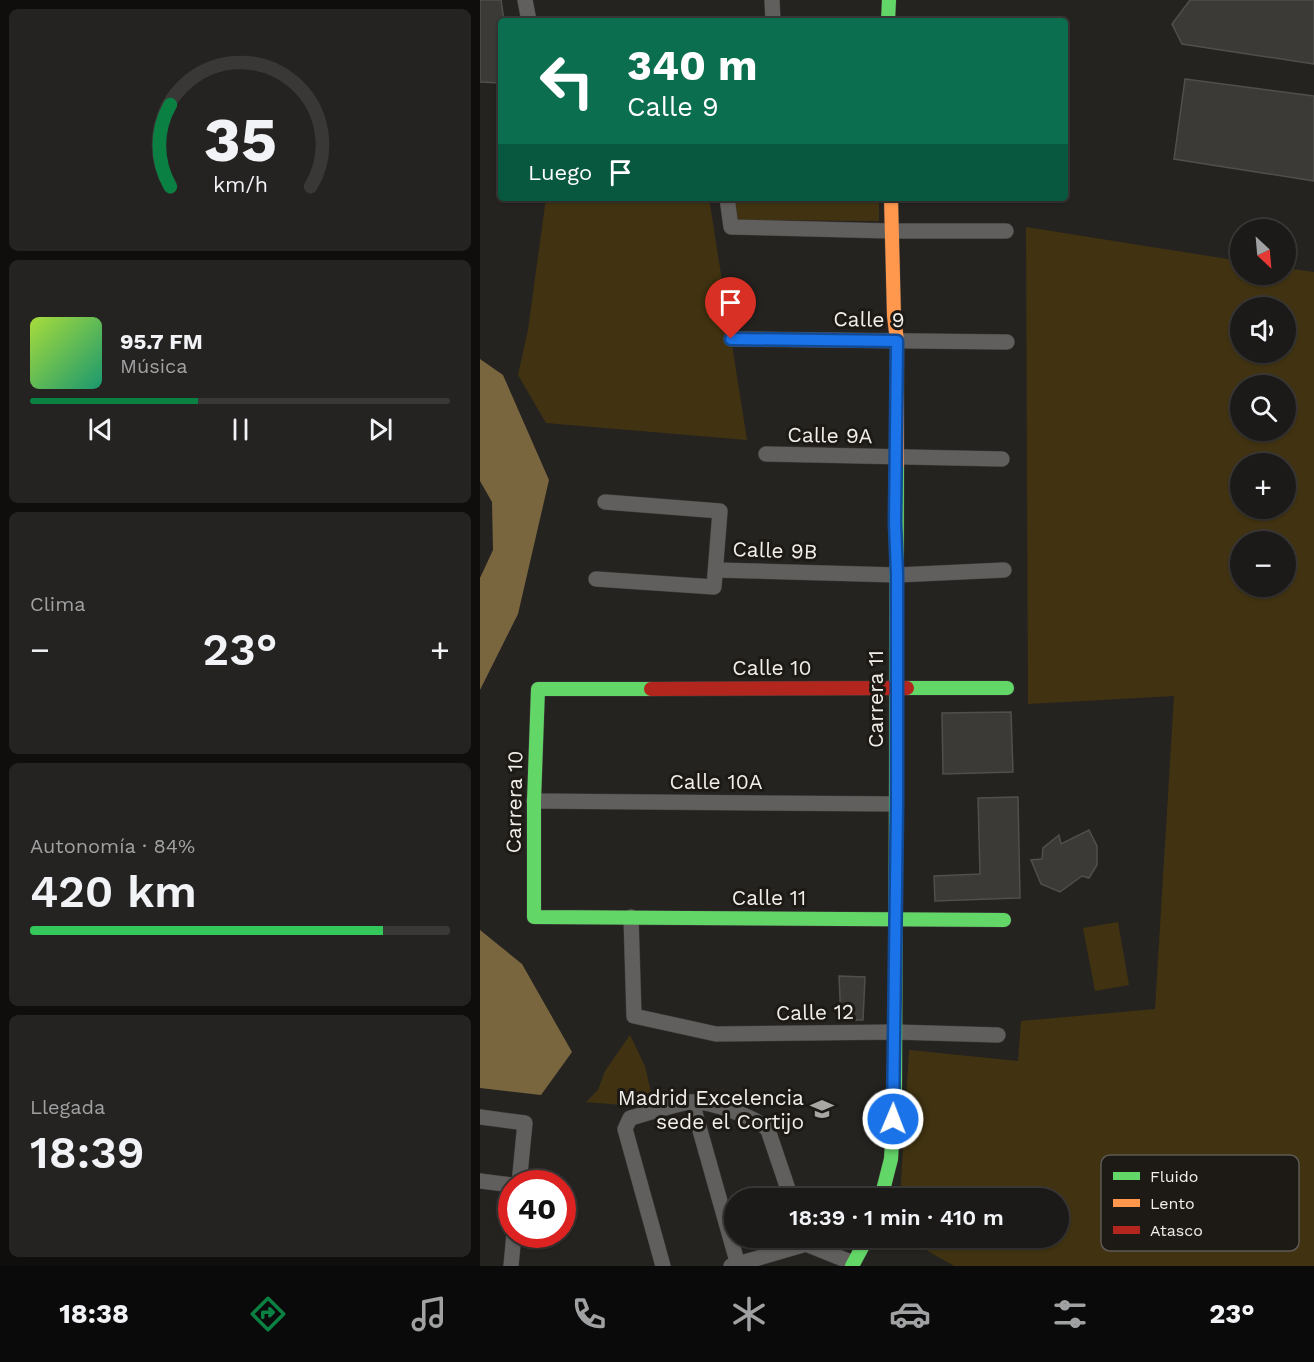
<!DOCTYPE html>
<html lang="es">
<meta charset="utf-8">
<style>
:root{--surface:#1c1a18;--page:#252321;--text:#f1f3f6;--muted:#a0a1a2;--line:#3a3837;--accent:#0b8043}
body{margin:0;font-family:"Work Sans",sans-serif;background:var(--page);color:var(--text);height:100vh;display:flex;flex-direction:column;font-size:22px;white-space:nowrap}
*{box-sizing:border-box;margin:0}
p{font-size:20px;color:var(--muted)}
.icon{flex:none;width:33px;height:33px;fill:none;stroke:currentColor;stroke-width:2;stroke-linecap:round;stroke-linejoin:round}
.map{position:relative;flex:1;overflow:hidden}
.panel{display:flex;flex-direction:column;gap:9px;padding:9px;background:#0f0e0d;width:480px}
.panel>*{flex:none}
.top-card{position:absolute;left:18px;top:18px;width:570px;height:183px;border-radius:6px;box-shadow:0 2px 4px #0004,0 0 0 2px var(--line);background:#0b6e4f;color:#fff;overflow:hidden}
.needle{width:39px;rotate:154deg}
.buttons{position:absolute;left:750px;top:219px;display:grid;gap:12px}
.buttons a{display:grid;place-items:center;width:66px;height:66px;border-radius:50%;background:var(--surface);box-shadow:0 2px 4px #0004,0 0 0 2px var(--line);font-size:30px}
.speed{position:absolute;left:18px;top:1170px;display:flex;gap:12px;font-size:30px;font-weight:700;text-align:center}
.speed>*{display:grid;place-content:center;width:78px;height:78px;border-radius:50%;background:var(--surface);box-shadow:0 2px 4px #0004,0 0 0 2px var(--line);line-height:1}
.speed .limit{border:9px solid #d22;background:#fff;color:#111}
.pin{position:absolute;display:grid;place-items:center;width:51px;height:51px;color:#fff;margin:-62px -26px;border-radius:50% 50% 50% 0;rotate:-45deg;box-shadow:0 0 6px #0007}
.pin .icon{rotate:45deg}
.me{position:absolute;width:66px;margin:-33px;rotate:1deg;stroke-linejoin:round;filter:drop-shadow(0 0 4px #0008)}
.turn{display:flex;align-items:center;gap:21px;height:126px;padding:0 30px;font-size:27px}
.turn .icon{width:78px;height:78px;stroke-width:2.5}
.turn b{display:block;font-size:42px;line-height:51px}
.then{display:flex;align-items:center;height:57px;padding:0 30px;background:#0003;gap:12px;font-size:22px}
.big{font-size:45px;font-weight:600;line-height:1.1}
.panel .card{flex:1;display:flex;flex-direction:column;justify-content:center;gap:9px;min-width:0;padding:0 21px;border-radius:9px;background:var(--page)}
.panel .dial{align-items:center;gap:0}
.dial svg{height:156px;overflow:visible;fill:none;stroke:var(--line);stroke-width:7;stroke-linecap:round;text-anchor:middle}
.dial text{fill:var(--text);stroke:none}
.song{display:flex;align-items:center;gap:18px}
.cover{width:72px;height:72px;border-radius:9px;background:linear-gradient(135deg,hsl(80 70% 55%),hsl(160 70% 35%))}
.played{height:6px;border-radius:3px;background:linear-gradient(90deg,var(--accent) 40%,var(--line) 40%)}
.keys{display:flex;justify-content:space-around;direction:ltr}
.heat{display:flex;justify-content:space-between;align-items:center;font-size:33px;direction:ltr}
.charge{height:9px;border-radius:4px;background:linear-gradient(90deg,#34c759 84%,var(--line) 0)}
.trip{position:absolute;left:244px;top:1188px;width:345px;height:60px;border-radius:30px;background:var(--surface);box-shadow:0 2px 4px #0004,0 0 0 2px var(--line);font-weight:600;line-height:60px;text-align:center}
.tabs{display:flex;height:96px;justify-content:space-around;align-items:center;background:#0b0a0a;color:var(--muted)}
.tabs .icon{width:42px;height:42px}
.tabs .on{color:var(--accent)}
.tabs b{font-size:27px;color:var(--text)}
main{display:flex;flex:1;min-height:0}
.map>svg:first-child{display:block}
</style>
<main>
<section class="panel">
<div class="card dial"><svg viewBox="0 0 100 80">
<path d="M14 69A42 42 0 1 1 86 69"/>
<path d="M14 69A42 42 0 0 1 14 27" stroke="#0b8043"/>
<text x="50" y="56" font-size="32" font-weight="700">35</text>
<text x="50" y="72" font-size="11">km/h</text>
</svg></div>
<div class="card">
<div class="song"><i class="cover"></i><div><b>95.7 FM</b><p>Música</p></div></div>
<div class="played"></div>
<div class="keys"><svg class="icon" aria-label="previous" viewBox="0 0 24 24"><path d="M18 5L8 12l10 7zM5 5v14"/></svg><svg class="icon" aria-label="pause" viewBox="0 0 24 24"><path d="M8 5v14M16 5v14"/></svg><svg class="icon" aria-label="next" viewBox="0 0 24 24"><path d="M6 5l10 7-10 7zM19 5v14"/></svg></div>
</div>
<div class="card"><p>Clima</p>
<div class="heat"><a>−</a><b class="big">23°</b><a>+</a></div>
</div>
<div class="card"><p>Autonomía · 84%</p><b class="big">420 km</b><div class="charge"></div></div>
<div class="card"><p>Llegada</p><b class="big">18:39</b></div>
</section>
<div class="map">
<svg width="834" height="1266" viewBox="0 0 834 1266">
<rect width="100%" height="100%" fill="#252320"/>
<path fill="#413311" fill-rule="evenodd" d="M66 198H229L267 440 66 423 38 375 48 330Z
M249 198H399V221L250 220Z
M546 227 760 261V274H806V268L834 272V1266H474L425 1238H579V1198H420L429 1050 538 1061 541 1021 675 1009 694 696 548 704ZM760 308H806V352H760ZM760 386H806V430H760ZM760 464H806V508H760ZM760 542H806V586H760Z
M638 922 649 985 615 991 603 928Z
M150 1035 165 1066 172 1097 142 1105 106 1102 118 1090 125 1071Z"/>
<path fill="#79663f" d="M0 359 23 375 69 480 38 614 0 690V578L13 550 12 502 0 481Z
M0 930 42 964 92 1052 61 1095 0 1088Z"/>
<path fill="#3c3a37" stroke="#504f4c" stroke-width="1.5" d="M0 0H21L24 21H21V83L0 82Z
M710 0H834V64L702 44 692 24Z
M705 79 834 96V181L694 159Z
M531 712 533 772 463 774 462 713Z
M538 797 540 898 455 901 454 876 500 874 498 798Z
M609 830 617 846V865L609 878 602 876 580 892 561 884 551 860 562 859 563 848 579 835 581 844Z
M359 976 385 977 383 1020H361Z"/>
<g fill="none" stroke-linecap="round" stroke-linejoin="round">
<g stroke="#3f3d3b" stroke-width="16">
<path id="street" d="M45 0 49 21
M292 0 293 21
M247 198 251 227 410 231H526
M251 339 527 342
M286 454 522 459
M236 570 417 575 524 570
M116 579 234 587 240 511 125 502
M54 801 416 804
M151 917 154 1016 236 1034 415 1032 518 1035
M212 1102 258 1265
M0 1117 45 1123 39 1184
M0 1181 32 1185
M31 1266 34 1234
M183 1266 145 1129 150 1118C170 1113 190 1105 210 1102 226 1100 277 1117 288 1130L311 1198
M251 1266 326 1244 373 1263"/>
</g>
<g stroke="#3f3d3b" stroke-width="15">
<path id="fast" d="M408 21 409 0
M427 688H527
M171 689H58L54 801V917L524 920
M401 1198 411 1159 415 1095 417 465
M372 1266 387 1238"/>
</g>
<g stroke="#3f3d3b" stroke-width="15">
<path id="slow" d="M411 198 414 316 417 341V465"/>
</g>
<g stroke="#3f3d3b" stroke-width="15">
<path id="jam" d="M171 689 427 688"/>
</g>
<use href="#street" stroke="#605f5d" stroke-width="15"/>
<use href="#fast" stroke="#63d668" stroke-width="14"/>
<use href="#slow" stroke="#ff974d" stroke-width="14"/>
<use href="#jam" stroke="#b3261e" stroke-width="14"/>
</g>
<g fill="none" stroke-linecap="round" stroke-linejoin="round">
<g stroke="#114b97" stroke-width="15">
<path id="route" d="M251 339 417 341 415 523 417 574V804L413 1119"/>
</g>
<use href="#route" stroke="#1a73e8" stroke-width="10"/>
</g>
<defs>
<g id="school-bare" transform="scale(1.8)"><path d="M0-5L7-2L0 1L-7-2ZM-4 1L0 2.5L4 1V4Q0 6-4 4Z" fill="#a9a7a3" stroke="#1d1a15" stroke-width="2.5" paint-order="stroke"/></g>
</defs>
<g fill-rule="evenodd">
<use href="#school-bare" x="342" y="1109"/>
</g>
<g text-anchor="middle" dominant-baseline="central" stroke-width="6" stroke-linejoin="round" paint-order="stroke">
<g font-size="21" fill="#f0eeea" stroke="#1d1a15">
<text transform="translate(389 319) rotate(1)">Calle 9</text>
<text transform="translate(350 435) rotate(1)">Calle 9A</text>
<text transform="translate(295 550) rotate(2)">Calle 9B</text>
<text x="292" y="667">Calle 10</text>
<text transform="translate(395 699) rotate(-90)">Carrera 11</text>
<text x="236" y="781">Calle 10A</text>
<text transform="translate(34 802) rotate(-89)">Carrera 10</text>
<text x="289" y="897">Calle 11</text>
<text transform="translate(335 1012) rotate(-1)">Calle 12</text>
</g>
<g font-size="21" fill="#f0eeea" stroke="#1d1a15" text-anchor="end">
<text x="324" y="1097">Madrid Excelencia<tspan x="324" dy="24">sede el Cortijo</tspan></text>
</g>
</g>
<rect x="621" y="1155" width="198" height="96" rx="9" fill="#1d1a15" stroke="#5c5a55" stroke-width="1.5"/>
<rect x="633" y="1172" width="27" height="8" fill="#63d668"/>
<rect x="633" y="1199" width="27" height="8" fill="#ff974d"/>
<rect x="633" y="1226" width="27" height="8" fill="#b3261e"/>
<g font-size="16" fill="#f0eeea">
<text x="670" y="1182">Fluido</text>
<text x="670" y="1209">Lento</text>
<text x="670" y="1236">Atasco</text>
</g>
</svg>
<div class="buttons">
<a><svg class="needle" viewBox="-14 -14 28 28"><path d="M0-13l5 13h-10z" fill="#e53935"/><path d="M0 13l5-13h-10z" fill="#a0a1a2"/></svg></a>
<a><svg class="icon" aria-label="sound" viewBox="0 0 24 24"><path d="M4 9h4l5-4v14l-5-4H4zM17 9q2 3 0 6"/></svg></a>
<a><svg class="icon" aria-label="search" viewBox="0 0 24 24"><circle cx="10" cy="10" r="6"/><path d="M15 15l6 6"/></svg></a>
<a>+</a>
<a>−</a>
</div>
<div class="speed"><div class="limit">40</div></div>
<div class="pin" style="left:251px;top:339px;background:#d93025"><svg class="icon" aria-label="arrive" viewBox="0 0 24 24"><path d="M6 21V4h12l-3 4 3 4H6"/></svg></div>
<svg class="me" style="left:413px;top:1119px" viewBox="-20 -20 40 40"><circle r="17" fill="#1a73e8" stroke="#fff" stroke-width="3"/><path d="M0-11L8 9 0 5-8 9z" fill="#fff"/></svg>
<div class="trip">18:39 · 1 min · 410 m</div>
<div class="top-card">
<div class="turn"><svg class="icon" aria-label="left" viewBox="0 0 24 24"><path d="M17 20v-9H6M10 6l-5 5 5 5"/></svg><div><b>340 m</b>Calle 9</div></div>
<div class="then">Luego<svg class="icon" aria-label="arrive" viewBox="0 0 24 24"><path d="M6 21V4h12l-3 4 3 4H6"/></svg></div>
</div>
</div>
</main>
<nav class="tabs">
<b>18:38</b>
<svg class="icon on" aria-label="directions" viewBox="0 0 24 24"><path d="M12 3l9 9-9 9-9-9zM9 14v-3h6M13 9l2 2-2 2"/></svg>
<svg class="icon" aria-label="music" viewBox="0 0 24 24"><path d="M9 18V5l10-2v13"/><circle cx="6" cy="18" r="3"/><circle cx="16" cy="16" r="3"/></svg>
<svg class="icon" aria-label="phone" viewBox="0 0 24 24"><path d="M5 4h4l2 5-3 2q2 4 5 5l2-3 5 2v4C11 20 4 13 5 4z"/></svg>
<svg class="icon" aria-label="climate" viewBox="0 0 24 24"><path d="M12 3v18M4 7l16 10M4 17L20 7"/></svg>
<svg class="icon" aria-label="car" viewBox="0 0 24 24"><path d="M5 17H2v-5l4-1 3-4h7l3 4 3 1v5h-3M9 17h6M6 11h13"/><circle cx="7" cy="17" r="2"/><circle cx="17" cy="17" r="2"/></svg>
<svg class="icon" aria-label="filters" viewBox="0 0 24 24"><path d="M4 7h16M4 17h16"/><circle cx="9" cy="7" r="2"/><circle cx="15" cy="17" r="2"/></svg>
<b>23°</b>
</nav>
